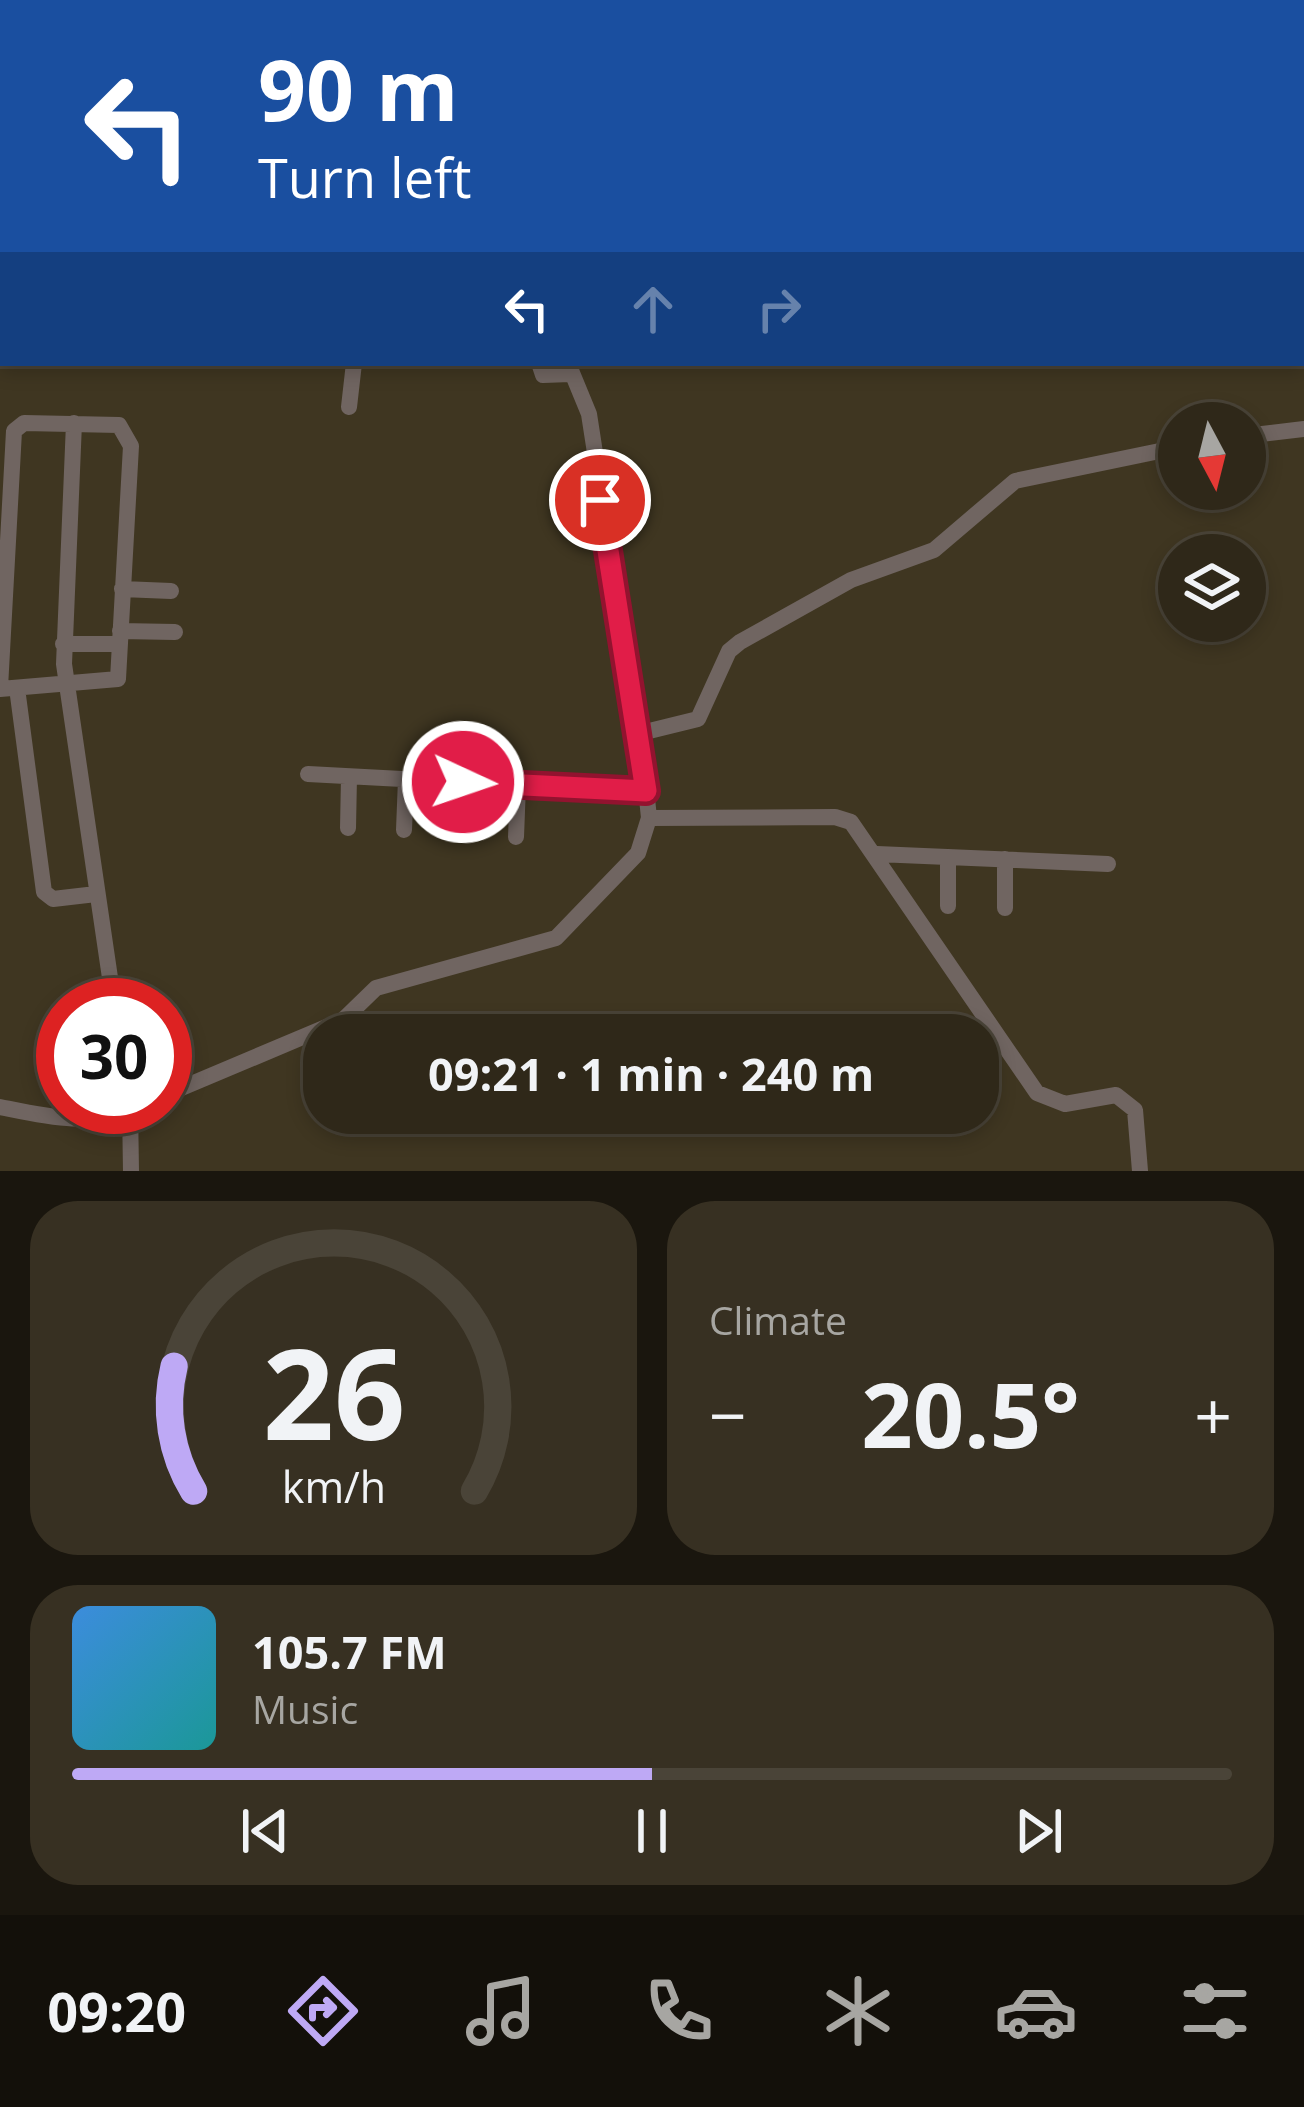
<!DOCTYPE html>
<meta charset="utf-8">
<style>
:root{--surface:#2f2819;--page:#373022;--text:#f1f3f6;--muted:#a7a6a2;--line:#4a4438;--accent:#bea9f5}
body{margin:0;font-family:"Open Sans",sans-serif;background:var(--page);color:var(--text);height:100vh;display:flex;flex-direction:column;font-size:45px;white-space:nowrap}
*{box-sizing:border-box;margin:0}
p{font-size:39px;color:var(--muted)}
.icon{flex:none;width:66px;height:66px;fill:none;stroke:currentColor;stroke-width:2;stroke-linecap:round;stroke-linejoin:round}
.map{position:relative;height:1171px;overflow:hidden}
.drawer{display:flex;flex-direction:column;gap:30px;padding:30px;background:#1a160e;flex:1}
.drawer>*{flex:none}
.banner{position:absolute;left:0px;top:0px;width:1305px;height:366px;box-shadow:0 6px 18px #0003,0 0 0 3px var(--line);background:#1a4fa0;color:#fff;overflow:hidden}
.needle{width:78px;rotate:173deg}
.buttons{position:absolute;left:1158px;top:402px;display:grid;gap:24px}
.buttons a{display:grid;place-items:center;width:108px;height:108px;border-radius:50%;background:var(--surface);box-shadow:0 6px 18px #0003,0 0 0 3px var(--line);font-size:60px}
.speed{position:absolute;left:36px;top:978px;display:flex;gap:24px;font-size:60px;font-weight:700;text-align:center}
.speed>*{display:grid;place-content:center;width:156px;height:156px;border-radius:50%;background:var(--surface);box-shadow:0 6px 18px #0003,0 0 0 3px var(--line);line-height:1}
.speed .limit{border:18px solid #d22;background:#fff;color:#111}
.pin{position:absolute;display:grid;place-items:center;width:102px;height:102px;color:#fff;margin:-51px;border:6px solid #fff;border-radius:50%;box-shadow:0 3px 12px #0007}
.me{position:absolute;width:132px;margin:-66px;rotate:93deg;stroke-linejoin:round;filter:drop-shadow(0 0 9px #0008)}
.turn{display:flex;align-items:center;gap:42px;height:252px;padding:0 60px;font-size:54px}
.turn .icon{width:156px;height:156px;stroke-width:2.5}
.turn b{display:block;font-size:84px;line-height:102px}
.lanes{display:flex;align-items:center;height:114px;padding:0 60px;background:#0003;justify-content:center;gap:60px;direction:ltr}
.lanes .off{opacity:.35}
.big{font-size:90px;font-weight:700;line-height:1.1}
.drawer .tile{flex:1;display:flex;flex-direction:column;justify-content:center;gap:18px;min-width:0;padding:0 42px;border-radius:48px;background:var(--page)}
.drawer .dial{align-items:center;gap:0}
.dial svg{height:312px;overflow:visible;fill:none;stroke:var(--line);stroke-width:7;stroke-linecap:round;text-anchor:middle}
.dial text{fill:var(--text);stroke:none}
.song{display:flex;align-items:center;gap:36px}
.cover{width:144px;height:144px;border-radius:18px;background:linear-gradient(135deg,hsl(210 70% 55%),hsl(180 70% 35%))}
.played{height:12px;border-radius:6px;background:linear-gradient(90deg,var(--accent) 50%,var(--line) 50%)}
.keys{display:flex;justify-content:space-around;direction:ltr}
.heat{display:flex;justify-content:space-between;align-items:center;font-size:66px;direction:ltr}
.drawer .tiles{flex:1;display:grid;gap:30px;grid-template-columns:1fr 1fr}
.tile:last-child{grid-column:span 2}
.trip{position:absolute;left:303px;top:1014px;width:696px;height:120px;border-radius:48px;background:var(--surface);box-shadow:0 6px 18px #0003,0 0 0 3px var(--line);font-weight:700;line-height:120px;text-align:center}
.menu{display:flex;height:192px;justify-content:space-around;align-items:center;background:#13100a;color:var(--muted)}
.menu .icon{width:84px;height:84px}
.menu .active{color:var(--accent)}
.menu b{font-size:54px;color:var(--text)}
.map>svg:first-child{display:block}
</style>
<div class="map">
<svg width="1304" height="1171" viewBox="0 0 1304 1171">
<rect width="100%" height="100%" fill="#3f3621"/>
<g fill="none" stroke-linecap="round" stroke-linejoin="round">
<path stroke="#706561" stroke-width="16" d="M1298 0 1304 3
M377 3V0
M516 3V0
M576 3V0
M606 3V0
M539 363 543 375 570 374
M349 407 354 363
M74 423 64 664 114 1005
M1245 436 1304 429
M122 589 171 591
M120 631 175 632
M63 644H120
M0 688 14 431 24 423 119 425 131 446 118 679 0 689
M17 688 44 892 53 899 96 894
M637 734 698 719 729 651 740 642 851 580 934 550 1015 481 1179 447
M308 774 646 792
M649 818 835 817 851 822 1037 1093 1065 1104 1116 1095 1135 1110 1140 1171
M348 828 349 777
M404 830 406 779
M461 833 463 782
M516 837 518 785
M877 854 1108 864
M948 857V906
M1005 908V859
M165 1095 343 1020 376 988 556 938 638 853 649 818 644 769 589 414 568 363
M0 1107C49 1117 89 1127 136 1107
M130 1107 131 1171"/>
</g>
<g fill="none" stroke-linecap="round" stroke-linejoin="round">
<g stroke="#92132f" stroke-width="30">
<path id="route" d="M463 782 646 791 600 500"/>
</g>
<use href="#route" stroke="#e11d48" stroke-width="21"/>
</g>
</svg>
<div class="buttons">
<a><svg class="needle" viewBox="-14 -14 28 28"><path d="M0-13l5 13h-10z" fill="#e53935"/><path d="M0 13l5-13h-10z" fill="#a7a6a2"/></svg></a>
<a><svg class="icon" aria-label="layers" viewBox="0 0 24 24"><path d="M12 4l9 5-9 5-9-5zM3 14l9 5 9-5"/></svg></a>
</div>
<div class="speed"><div class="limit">30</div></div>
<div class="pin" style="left:600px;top:500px;background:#d93025"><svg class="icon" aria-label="arrive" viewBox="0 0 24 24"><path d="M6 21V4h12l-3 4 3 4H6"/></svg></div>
<svg class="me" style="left:463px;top:782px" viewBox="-20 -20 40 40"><circle r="17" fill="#e11d48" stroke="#fff" stroke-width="3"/><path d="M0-11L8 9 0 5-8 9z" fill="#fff"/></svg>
<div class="trip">09:21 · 1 min · 240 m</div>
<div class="banner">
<div class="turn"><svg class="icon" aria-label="left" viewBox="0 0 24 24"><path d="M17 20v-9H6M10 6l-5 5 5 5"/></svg><div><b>90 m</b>Turn left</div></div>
<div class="lanes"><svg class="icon" aria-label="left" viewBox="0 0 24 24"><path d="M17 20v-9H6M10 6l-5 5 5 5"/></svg><svg class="icon off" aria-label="ahead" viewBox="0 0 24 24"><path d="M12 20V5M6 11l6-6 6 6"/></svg><svg class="icon off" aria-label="right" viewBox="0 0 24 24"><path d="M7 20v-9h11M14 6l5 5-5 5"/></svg></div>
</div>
</div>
<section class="drawer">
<div class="tiles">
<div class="tile dial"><svg viewBox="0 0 100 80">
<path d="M14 69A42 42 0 1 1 86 69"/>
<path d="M14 69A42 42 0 0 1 9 37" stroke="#bea9f5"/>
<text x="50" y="56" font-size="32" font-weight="700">26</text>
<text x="50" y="72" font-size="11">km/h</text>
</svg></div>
<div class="tile"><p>Climate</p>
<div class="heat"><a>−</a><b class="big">20.5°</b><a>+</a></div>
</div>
<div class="tile">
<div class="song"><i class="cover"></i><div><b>105.7 FM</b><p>Music</p></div></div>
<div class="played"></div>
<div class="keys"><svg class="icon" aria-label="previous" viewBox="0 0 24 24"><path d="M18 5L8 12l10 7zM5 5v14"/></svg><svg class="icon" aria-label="pause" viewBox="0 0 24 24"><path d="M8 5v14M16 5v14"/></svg><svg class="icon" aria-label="next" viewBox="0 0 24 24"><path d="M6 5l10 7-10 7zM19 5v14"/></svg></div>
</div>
</div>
</section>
<nav class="menu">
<b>09:20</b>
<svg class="icon active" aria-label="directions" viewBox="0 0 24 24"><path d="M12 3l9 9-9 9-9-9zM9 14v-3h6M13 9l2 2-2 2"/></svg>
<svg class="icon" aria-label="music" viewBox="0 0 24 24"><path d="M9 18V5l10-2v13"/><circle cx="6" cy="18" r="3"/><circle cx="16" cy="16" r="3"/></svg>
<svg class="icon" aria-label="phone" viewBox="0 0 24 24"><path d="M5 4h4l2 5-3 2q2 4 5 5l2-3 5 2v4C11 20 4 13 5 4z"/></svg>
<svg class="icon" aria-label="climate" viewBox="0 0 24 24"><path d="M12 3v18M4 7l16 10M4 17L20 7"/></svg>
<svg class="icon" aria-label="car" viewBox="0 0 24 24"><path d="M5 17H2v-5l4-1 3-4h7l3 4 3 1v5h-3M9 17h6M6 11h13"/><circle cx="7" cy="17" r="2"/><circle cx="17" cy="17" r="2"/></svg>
<svg class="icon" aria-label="filters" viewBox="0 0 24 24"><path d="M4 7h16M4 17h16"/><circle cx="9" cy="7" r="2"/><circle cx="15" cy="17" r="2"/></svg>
</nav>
